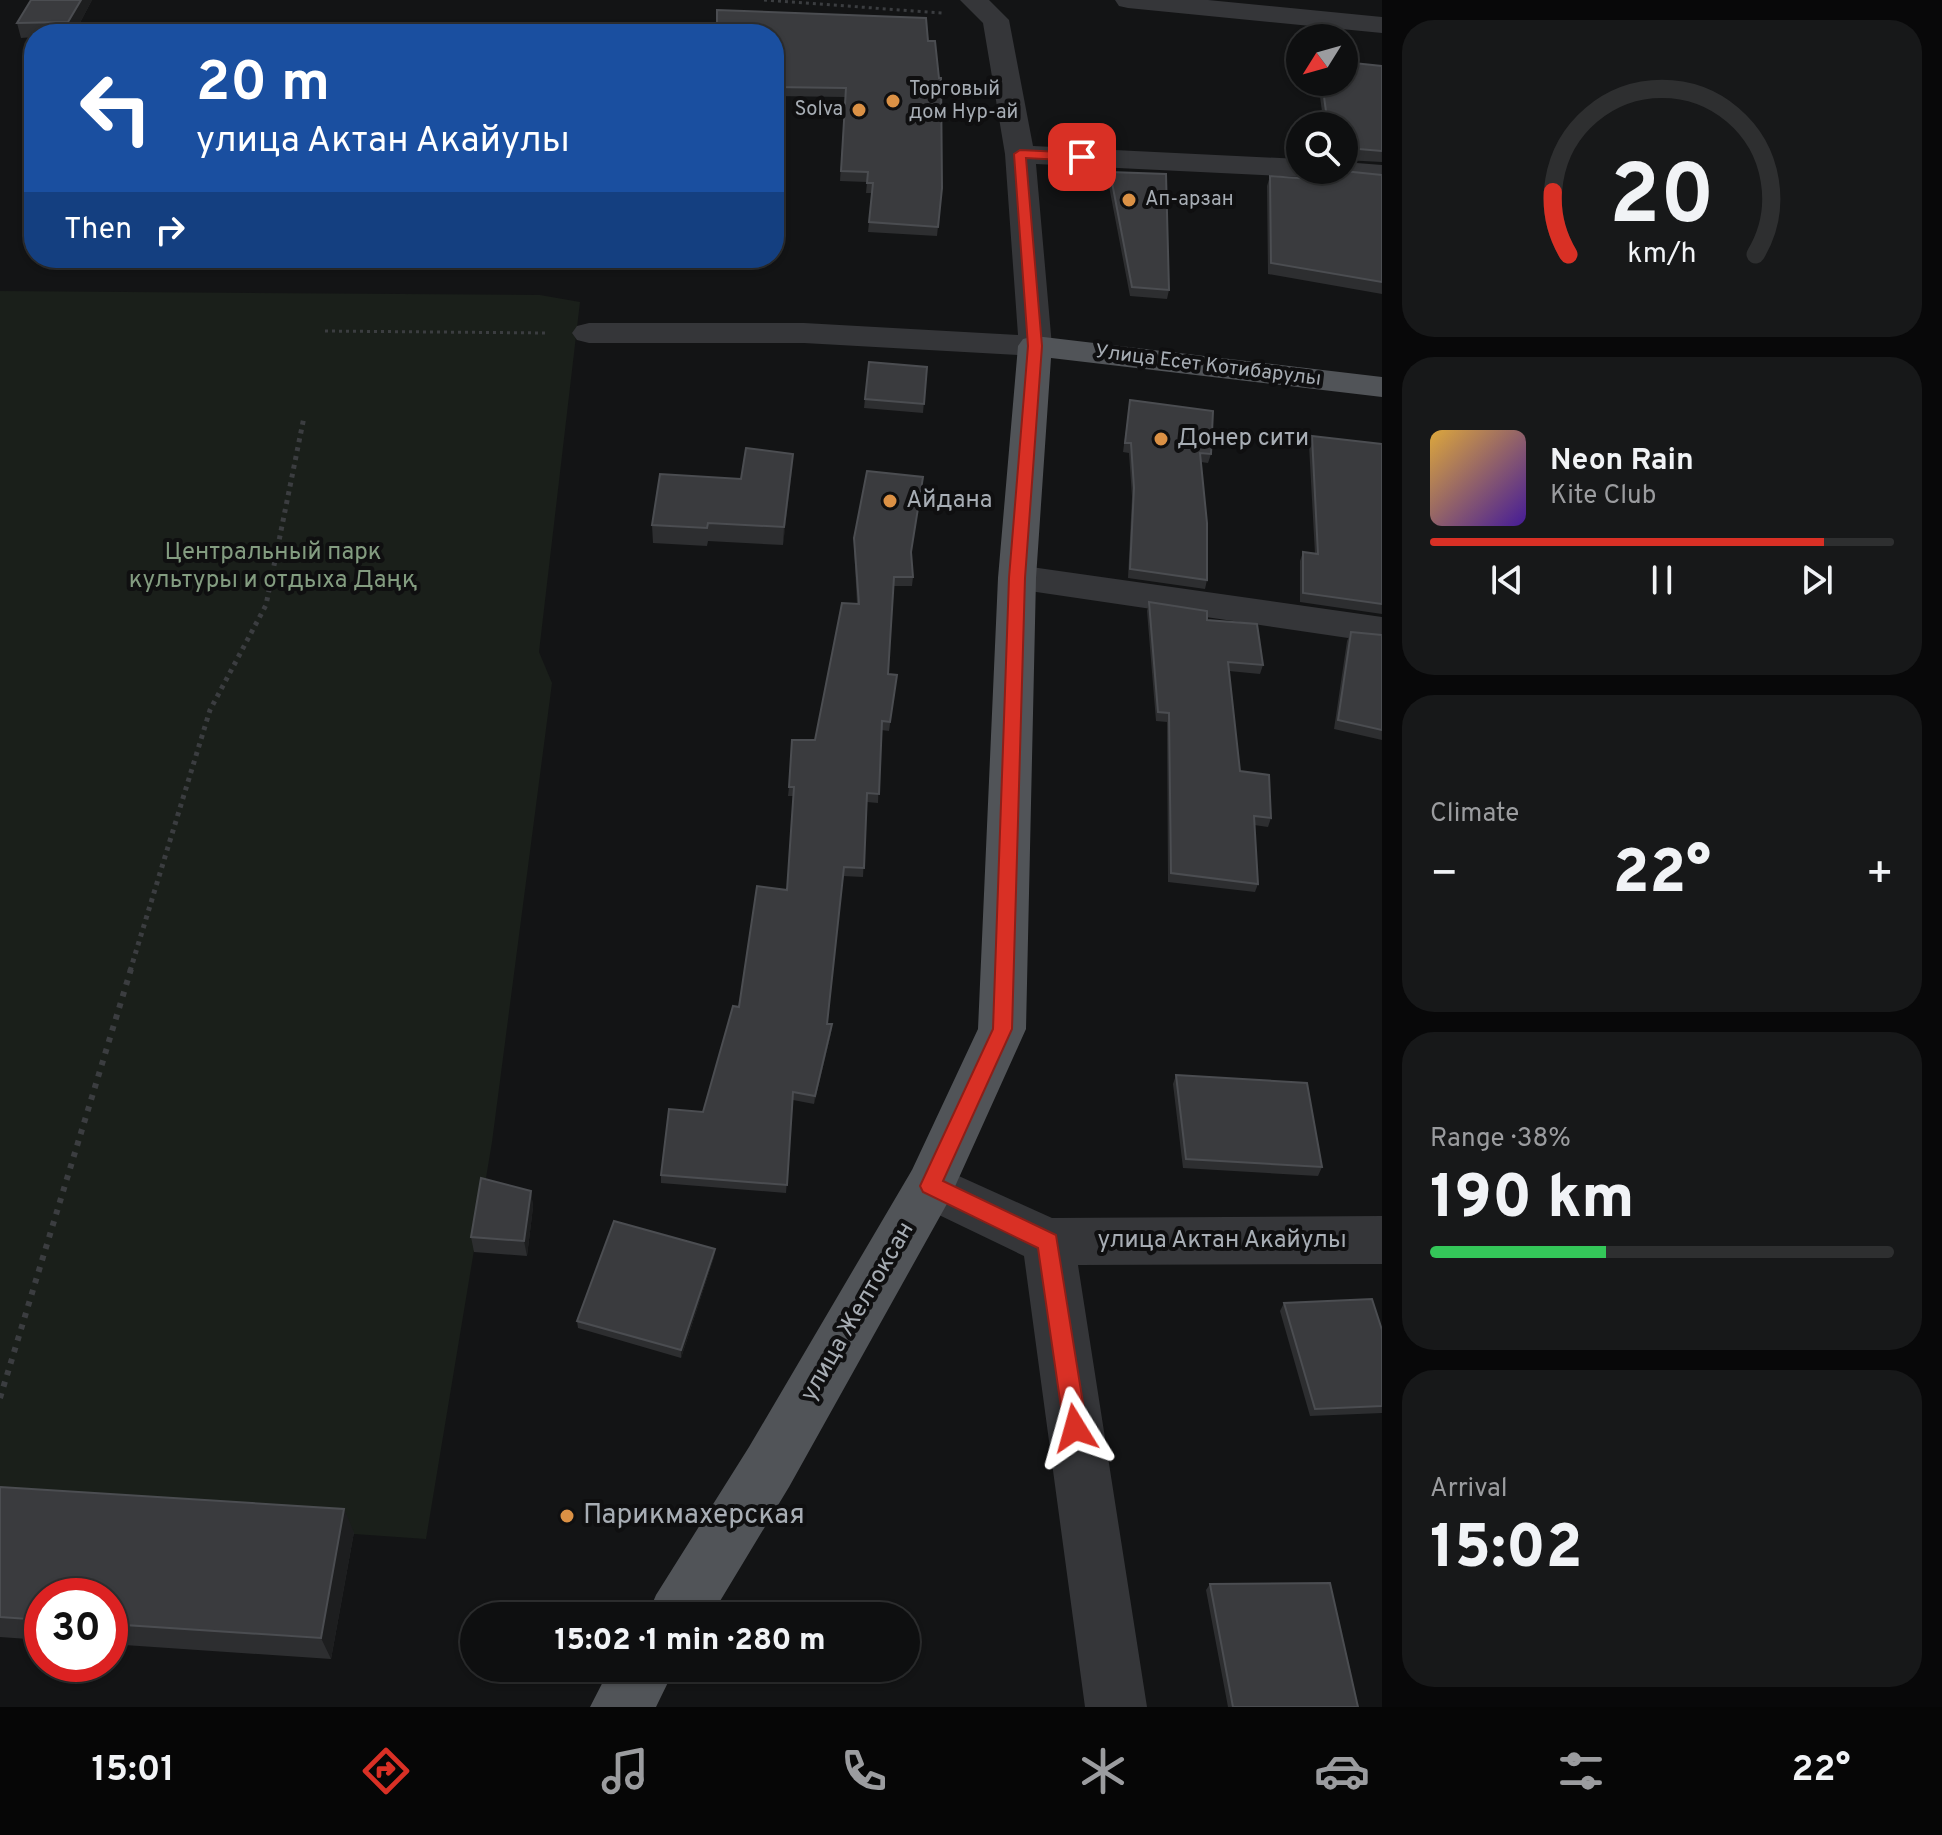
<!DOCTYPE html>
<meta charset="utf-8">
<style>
:root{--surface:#0e0f10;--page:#171819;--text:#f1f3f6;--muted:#9b9c9f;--line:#2e2f30;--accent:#d93025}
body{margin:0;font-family:Overpass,sans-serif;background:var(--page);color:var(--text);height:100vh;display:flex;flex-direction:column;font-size:30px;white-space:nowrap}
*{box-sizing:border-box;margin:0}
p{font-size:26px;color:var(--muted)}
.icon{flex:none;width:44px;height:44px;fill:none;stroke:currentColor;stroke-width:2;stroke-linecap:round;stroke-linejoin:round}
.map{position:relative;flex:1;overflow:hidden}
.side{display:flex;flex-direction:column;gap:20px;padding:20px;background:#080809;width:560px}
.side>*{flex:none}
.banner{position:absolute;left:24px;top:24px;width:760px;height:244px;border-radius:32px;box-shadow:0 2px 6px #0004,0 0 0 2px var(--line);background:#1a4fa0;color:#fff;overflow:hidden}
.needle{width:52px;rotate:233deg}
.buttons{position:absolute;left:1286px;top:24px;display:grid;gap:16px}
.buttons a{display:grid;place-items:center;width:72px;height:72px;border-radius:50%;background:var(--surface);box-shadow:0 2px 6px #0004,0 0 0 2px var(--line);font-size:40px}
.speed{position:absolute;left:24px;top:1578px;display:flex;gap:16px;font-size:40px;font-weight:700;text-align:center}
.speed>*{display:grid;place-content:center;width:104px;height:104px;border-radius:50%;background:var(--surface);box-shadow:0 2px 6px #0004,0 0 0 2px var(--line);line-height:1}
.speed .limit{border:12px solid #d22;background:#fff;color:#111}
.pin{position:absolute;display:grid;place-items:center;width:68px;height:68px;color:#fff;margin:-34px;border-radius:16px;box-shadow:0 4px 12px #0006}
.me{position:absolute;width:88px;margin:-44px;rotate:352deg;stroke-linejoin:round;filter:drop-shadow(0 0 6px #0008)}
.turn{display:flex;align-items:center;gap:28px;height:168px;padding:0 40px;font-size:36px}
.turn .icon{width:104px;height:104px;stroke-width:2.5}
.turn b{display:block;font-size:56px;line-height:68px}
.then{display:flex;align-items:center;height:76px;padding:0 40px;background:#0003;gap:16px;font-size:30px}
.big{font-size:60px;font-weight:800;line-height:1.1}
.side .tile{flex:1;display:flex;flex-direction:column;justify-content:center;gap:12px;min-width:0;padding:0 28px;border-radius:32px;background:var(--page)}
.side .dial{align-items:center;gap:0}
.dial svg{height:208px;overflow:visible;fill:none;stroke:var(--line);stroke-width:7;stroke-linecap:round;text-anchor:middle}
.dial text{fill:var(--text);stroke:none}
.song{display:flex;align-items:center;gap:24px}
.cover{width:96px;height:96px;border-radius:12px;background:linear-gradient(135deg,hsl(40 70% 55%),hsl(260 70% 35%))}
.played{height:8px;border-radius:4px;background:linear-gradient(90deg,var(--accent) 85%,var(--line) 85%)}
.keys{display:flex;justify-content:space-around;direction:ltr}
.heat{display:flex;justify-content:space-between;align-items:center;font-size:44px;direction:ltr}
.charge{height:12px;border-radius:6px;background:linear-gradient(90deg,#34c759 38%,var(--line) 0)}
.trip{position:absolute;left:460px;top:1602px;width:460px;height:80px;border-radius:40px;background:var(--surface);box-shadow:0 2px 6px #0004,0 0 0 2px var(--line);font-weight:800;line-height:80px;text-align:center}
.tabs{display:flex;height:128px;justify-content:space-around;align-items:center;background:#060606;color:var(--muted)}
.tabs .icon{width:56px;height:56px}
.tabs .on{color:var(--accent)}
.tabs b{font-size:36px;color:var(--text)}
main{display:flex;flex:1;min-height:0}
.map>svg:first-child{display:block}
</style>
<main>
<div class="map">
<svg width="1382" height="1707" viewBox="0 0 1382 1707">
<rect width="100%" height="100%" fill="#131415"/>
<path fill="#1a1f1a" d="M0 291 540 295 580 302 539 652 552 683 492 1142 426 1539 0 1509Z"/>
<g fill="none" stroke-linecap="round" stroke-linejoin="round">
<path stroke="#3b3d40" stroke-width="3" stroke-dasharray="3 4" stroke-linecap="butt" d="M764 0 942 13
M325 331 548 333"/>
<path stroke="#3b3d40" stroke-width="5" stroke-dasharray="4 5" stroke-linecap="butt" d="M130 971 210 710 266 605 304 417"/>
<path stroke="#3b3d40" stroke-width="6" stroke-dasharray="5 7" stroke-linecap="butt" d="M0 1398 131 969"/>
<path fill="#353639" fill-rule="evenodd" d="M960 0H989L1009 20 1033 146 1300 159V170H1313L1311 174 1300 177 1036 164 1052 346 1047 353 1035 356 804 343H589L577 340 572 333 577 326 589 323H804L1018 335 1005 154 983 23Z
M1115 0H1208L1382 17V33L1128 8 1119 6Z
M1344 162 1382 165V183L1323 176 1319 170H1344Z
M1017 565 1382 617V643L1003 587 998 578 1003 569Z
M930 1163 1052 1218 1382 1216V1264L1078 1265 1147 1707H1085L1024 1256 912 1202 905 1186 912 1170Z"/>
<path fill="#515458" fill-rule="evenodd" d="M1035 336 1382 377V397L1051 358 1036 578 1026 1029 948 1202 789 1487 711 1616H647L656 1595 749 1447 912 1170 978 1029 998 578 1018 346 1023 339Z
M610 1668H675L656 1707H590Z"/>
</g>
<path fill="#2d2e30" d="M92 0 74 34H34V37L21 38 17 23Z
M926 18 942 188 937 236 868 232 872 193H866L867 182 840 181 845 97 774 96V34Z
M1382 66V162L1344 160V126H1324L1318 82H1344Z
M1334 170 1382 175V294L1268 274 1267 186 1270 176 1331 181Z
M1110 172 1169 290 1167 299 1130 296 1108 181Z
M869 362 927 367 923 413 864 408Z
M1130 400 1211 454 1208 463 1201 462 1207 580 1205 589 1128 578 1132 497 1129 453 1123 452Z
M1312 436 1382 444V614L1300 602V561L1303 552 1315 554 1309 445Z
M793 454 783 545 708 541 707 546 653 543 652 525 741 479Z
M854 538 911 554 913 577 912 586H893L888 674 897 675 889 731 881 730 878 803 867 802 863 877 843 876 827 1024H832L831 1033 814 1104 793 1100 786 1193 661 1183V1175L703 1112 739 1007 787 890 793 796H788L789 787 815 740 857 604 854 547Z
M1149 602 1207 620 1263 665 1260 674 1229 671 1240 771 1271 818 1268 827 1254 825 1258 884 1255 892 1168 882 1167 722 1156 721 1147 611Z
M1351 632 1382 635V740L1334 729 1347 641Z
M1176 1075 1322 1167 1318 1176 1183 1168 1173 1084Z
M531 1191 533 1207 527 1256 474 1252 471 1237Z
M715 1249 714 1257 681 1358 578 1328 577 1321Z
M1284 1303 1382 1330V1413L1310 1416 1280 1311Z
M0 1487 354 1532 331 1659 110 1644V1596H42V1640L0 1637Z
M1210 1584 1358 1707H1228L1206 1590Z"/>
<path fill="#1d1e1f" d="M81 0H92L74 34H71L68 22Z
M793 454 792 472 783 545 784 527Z
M832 1024 831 1033 814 1104 815 1096Z
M531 1191 533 1207 527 1256 524 1241Z
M715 1249 714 1257 681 1358V1350Z
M344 1509 354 1532 331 1659 321 1638Z"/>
<path fill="#3a3b3e" stroke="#4b4d51" stroke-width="2" d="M31 0H81L68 22 17 23Z
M717 10 926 18 928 41H935L939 78H941L942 188 938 227 869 222 873 183H867L868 172 841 171 846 88 774 87V34H717Z
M1344 62 1382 66V151L1347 148 1344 156V126H1328L1322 82H1344Z
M1334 170 1382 175V282L1271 263 1270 176 1336 181Z
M1110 172 1166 174 1169 290 1132 287Z
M869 362 927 367 924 404 865 399Z
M1130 400 1213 411 1211 454 1200 453 1207 523V580L1130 569 1134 488 1131 443H1125Z
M1312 436 1382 444V604L1303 593V552L1318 554Z
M746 448 793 454 784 527 708 523 707 528 652 525 660 474 741 479Z
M867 471 923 477 911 552 913 577H894L888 674 897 675 890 722 882 721 879 794 867 793 864 868 844 867 827 1024H832L815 1096 793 1092 787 1185 661 1175 669 1109 703 1112 733 1006 739 1007 757 886 787 890 794 787H789L792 740H815L842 603 859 604 854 538Z
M1149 602 1207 611V620L1257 624 1263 665 1228 662 1240 771 1269 775 1271 818 1254 816 1258 884 1171 873 1169 713 1158 712Z
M1351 632 1382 635V730L1338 720Z
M1176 1075 1307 1083 1322 1167 1186 1159Z
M481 1178 531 1191 524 1241 471 1237Z
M614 1221 715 1249 681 1350 577 1321Z
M1372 1299 1382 1330V1406L1315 1409 1284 1303Z
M0 1487 344 1509 321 1638 110 1624V1596H42V1620L0 1617Z
M1330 1583 1358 1707H1233L1210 1584Z"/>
<path fill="#d93025" stroke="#8d1f18" stroke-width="2" d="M1020 150 1082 153 1088 157 1082 161 1026 158 1042 346 1025 578 1012 1029 943 1181 1056 1235 1087 1428 1084 1436 1075 1439 1067 1436 1064 1428 1038 1248 923 1192 920 1186 993 1029 1009 578 1028 346 1014 154Z"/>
<g fill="#db9145" stroke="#0f0f10" stroke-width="3">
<circle cx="893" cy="101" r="8"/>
<circle cx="859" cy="110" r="8"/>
<circle cx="1129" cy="200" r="8"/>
<circle cx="1161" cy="439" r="8"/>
<circle cx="890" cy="501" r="8"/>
<circle cx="567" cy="1516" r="8"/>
</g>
<g text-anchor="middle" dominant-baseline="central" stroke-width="8" stroke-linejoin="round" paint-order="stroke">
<g font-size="20" fill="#a7adb4" stroke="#0f0f10" text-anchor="start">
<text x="909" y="90">Торговый<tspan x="909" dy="23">дом Нур-ай</tspan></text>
<text x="843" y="110" text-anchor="end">Solva</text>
<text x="1145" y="200">Ап-арзан</text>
</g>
<g font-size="20" fill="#a7adb4" stroke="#0f0f10">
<text transform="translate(1208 366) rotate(7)">Улица Есет Котибарулы</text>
</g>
<g font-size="24" fill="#a7adb4" stroke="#0f0f10" text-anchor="start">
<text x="1177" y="439">Донер сити</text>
<text x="906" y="501">Айдана</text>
</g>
<g font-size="24" fill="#839c80" stroke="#0f0f10">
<text x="273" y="553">Центральный парк<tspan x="273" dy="28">культуры и отдыха Даңқ</tspan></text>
</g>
<g font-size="24" fill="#a7adb4" stroke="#0f0f10">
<text x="1222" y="1241">улица Актан Акайулы</text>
<text transform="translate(858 1312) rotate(-60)">улица Желтоксан</text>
</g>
<g font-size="28" fill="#a7adb4" stroke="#0f0f10" text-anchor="start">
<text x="583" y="1516">Парикмахерская</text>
</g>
</g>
</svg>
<div class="buttons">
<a><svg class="needle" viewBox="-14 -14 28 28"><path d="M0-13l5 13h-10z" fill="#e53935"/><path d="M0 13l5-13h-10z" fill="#9b9c9f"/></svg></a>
<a><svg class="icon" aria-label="search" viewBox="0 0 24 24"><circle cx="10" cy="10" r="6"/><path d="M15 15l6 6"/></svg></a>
</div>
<div class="speed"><div class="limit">30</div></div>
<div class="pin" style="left:1082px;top:157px;background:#d93025"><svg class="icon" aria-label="arrive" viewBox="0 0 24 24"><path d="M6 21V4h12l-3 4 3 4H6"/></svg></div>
<svg class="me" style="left:1075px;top:1428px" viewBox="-20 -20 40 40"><path d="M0-17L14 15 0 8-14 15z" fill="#d93025" stroke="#fff" stroke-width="4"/></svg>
<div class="trip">15:02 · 1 min · 280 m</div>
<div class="banner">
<div class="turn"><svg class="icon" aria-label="left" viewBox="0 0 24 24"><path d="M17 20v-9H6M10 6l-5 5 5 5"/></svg><div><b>20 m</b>улица Актан Акайулы</div></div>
<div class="then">Then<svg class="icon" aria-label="right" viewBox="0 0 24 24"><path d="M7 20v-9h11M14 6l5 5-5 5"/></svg></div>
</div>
</div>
<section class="side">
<div class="tile dial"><svg viewBox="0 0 100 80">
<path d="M14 69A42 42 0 1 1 86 69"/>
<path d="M14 69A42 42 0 0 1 8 45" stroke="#d93025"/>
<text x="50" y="56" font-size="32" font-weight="700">20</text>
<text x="50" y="72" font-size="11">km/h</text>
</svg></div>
<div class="tile">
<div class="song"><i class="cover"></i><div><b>Neon Rain</b><p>Kite Club</p></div></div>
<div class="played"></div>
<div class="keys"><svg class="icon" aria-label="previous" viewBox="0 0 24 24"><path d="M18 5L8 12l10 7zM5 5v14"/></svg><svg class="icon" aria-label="pause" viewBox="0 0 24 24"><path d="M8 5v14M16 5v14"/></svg><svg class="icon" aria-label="next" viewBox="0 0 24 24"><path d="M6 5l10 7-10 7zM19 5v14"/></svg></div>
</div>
<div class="tile"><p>Climate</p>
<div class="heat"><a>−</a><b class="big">22°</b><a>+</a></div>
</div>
<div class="tile"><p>Range · 38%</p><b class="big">190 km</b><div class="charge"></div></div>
<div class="tile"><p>Arrival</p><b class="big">15:02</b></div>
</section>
</main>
<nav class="tabs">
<b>15:01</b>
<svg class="icon on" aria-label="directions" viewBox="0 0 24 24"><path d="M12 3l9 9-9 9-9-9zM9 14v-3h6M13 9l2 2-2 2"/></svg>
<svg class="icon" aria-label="music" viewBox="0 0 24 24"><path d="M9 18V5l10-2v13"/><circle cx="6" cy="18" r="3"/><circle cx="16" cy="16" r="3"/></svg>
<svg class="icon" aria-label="phone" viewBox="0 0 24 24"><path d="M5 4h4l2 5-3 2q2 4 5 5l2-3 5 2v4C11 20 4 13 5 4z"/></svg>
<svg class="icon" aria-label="climate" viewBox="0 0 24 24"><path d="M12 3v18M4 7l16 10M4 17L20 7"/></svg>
<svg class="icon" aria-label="car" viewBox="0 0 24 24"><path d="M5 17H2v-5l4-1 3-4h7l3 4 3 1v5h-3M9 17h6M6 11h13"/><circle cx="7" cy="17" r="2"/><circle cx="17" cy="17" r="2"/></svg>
<svg class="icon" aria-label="filters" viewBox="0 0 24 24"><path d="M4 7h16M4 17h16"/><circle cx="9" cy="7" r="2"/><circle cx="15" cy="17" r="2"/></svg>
<b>22°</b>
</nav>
